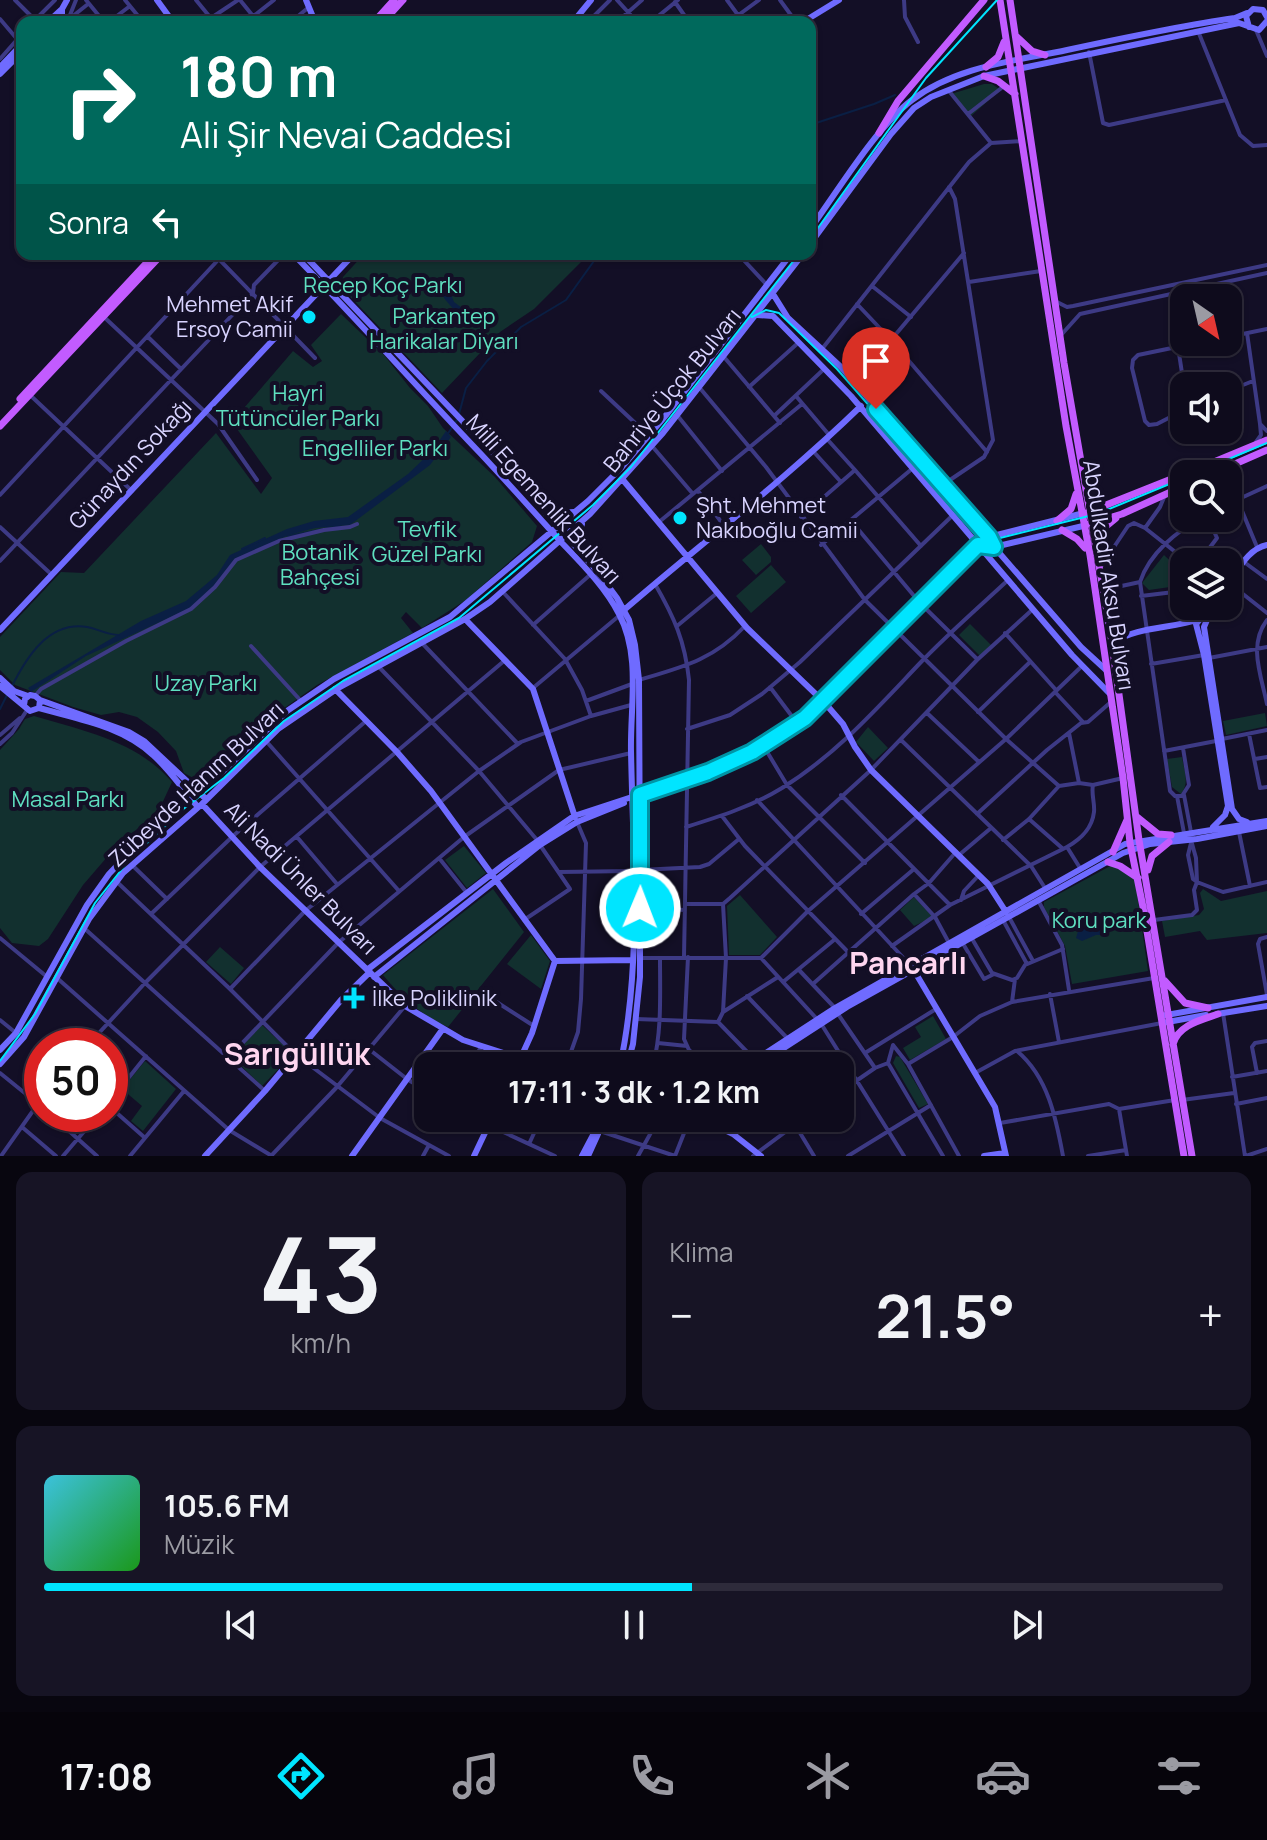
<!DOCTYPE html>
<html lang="tr">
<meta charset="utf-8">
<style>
:root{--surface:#0e0b1c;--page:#171425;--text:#f1f3f6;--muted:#9b9ba3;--line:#2e2b3b;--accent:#00e5ff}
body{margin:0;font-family:Manrope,sans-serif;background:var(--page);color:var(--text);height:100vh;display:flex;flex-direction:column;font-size:30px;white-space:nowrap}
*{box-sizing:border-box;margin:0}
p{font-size:26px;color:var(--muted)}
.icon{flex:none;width:44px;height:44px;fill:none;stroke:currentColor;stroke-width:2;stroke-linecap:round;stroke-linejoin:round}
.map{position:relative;height:1156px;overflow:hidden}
.side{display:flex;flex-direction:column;gap:16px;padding:16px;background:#08060f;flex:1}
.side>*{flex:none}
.hud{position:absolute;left:16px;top:16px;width:800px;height:244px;border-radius:16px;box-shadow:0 2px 6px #0004,0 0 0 2px var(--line);background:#00695c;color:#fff;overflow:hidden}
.needle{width:52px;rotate:146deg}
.tools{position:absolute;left:1170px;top:284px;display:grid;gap:16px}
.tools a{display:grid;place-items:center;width:72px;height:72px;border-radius:16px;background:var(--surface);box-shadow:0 2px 6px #0004,0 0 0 2px var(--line);font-size:40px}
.speed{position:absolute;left:24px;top:1028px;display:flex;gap:16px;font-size:40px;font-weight:700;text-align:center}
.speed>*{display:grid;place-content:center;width:104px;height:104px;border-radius:50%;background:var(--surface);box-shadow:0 2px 6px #0004,0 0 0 2px var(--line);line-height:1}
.speed .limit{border:12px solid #d22;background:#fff;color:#111}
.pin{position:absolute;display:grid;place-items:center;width:68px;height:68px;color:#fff;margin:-82px -34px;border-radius:50% 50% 50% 0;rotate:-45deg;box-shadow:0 0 8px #0007}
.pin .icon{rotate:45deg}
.me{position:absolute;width:88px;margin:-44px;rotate:1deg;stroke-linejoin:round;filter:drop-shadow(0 0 6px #0008)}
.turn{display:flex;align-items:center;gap:28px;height:168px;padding:0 32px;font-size:36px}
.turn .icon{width:104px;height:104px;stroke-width:2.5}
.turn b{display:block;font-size:56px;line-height:68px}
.then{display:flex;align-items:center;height:76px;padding:0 32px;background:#0003;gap:16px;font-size:30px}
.big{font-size:60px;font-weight:700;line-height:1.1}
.side .card{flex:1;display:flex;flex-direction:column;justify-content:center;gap:12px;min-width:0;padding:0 28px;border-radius:16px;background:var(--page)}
.side .dial{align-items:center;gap:0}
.dial b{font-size:104px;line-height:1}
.song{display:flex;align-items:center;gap:24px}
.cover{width:96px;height:96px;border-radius:12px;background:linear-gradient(135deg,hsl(190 70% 55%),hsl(120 70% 35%))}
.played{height:8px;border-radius:4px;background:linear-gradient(90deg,var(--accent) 55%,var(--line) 55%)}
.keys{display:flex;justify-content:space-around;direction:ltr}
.heat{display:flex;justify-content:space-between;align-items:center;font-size:44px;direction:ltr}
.side .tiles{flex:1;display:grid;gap:16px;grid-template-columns:1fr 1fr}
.card:last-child{grid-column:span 2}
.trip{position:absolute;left:414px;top:1052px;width:440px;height:80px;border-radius:16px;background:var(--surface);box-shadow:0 2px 6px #0004,0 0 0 2px var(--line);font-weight:700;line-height:80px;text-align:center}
.tabs{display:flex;height:128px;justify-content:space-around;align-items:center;background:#06040b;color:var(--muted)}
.tabs .icon{width:56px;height:56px}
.tabs .active{color:var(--accent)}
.tabs b{font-size:36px;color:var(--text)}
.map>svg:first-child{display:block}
</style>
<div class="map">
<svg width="1267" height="1156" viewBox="0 0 1267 1156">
<rect width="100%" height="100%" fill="#130f26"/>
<path fill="#12302f" d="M984 84H992L1002 91H999L970 117 951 94Z
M364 254H575L581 262 534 309 500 332 442 393 341 287 343 277Z
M341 314 384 355 410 388 428 406 443 428 495 477 537 526 532 542 466 600 422 628 406 612 401 618 413 633 317 685 266 721 205 778 195 779 184 773 176 751 158 732 137 717 119 712 101 715 73 707 15 685 0 670V637L61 572 84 573 216 433 261 494 272 478 232 422 293 351 313 367 322 361 311 345Z
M761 544 771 557V562L756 575 742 560Z
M1164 555 1184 574 1170 587 1149 590 1142 583Z
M771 565 786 582 751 613 736 596Z
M970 624 991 645 980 656 959 635Z
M1265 713 1267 726 1226 735 1223 721Z
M34 716C84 731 137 741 172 782L159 810 114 849 83 885 48 939 39 946 12 943 0 928V750L19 729 25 719Z
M868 727 888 748 874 761 856 742Z
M1182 757C1184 770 1190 783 1181 794L1172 787 1167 759Z
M464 846 486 873 467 888 445 860Z
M1112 865H1117L1135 879 1148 971 1072 984 1065 946 1044 907V902Z
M493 889 524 932 448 1027C421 1015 402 998 383 975Z
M1203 889 1221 901 1267 891V933L1207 940 1200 931 1165 937 1162 921 1199 915 1204 909 1200 893Z
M740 895 777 937 760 955H729L727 906Z
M914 897 933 917 914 926 900 910Z
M531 935 550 961 541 989 507 964Z
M220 947 244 968 231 984 206 962Z
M933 1016 946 1039 910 1060 903 1048 921 1037 915 1027Z
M262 1025 293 1054 262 1086 232 1057Z
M896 1056 900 1057 928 1104 919 1108 893 1063Z
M145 1061 176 1089 143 1131 131 1121 142 1106 122 1089Z"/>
<path fill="#0a1f44" d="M453 282 458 288 452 297 454 302 466 311 468 321 465 324 460 322C457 307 443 303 439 287Z
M446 431 451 437 430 465 350 525 315 528 289 535 235 559 221 580 190 608 86 656 31 692 28 688 141 621 186 601 217 575 230 555 287 529 314 521 348 517 408 474 433 450Z
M1105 913 1114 917 1115 921 1105 935H1096L1082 941 1076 938 1079 928 1096 925Z"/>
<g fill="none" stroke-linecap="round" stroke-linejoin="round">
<path stroke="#0a1f44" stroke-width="2" d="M810 125 874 104 895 95
M459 414 466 388 487 361 521 327 566 300 599 254
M447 435 457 420
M288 536 340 526
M242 549 265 538
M11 688C26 658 48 621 87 627 98 629 107 635 119 635
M0 709 8 693"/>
<path stroke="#3d3a85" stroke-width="4" d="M15 0 35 20
M86 0 104 22
M125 0 143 22
M196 0 214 22
M240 0 253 16
M617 0 637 22
M727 0 738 15
M780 0 796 22
M904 0 905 17 918 42
M675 2 689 22
M211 18 238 0
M0 19 17 39
M68 20 88 4
M68 20 76 0
M33 22 55 0
M109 22 130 6
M246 22 274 0
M291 22 309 7
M588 22 610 0
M617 22 642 0
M651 22 678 0
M729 22 759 0
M1256 30 1267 56
M1198 31 1240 135 1253 146 1267 145
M1089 52 1103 123 1109 125 1226 100
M0 59 22 34
M949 91 991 143
M968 114 1004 86
M214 254 315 358
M738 254 766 284
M969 282 1041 271
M872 286 911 317
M1055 301 1067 307 1073 306 1267 265
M857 304 891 340 987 452
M104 317 218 424 257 480
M1247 333 1260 424
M1062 334 1080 314 1267 273
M148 337 181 369
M1228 337 1267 329
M891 340 964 253
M1178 347 1184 386
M822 349 969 162 991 143 1022 141
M724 357 780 423
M699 387 766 467 865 600 1006 739 1059 786
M749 387 798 343
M601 391 649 436
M1228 391 1253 381
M30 395 132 491
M796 396 830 436
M1184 410 1157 424 1149 425 1145 421 1132 368 1133 360 1138 355 1201 342
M677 415 722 471
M774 416 824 369
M827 439 855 470
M1256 442 1261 435 1260 424 1267 431
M652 446 693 494
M813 451 841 482
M1228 477 1257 547
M944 484 984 457 993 440 955 199 949 187
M698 491 725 527
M0 495 219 259
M1165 495 1160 507 1145 528 1188 562
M1228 504 1267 486
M801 517 855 470 921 546
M659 522 802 404
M852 522 920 603 977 659
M0 527 51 574
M821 545 913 468
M0 561 253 293 254 285 284 254
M1199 562 1217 538 1208 518
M1244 562 1267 579
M1100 568 1128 526 1134 523 1145 528
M1229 583 1267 613
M655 584C674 617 685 641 689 680L684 957
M1103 590 1140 582
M502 591 565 659 582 690 591 716
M1141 596 1174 592 1184 581
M1267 620C1248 645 1261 675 1267 704
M533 625 591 574
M677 626 717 593
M1005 633 1056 690
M422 643 518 744
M251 646 301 701
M1209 658 1267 647
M1151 664 1204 655
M378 666 479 771 537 840
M639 680C683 667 713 660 745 626
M770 687 797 723
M533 688 620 615
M1055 692 1083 722
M35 696 41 689 126 641 191 609 215 587 236 560 279 541 324 530 350 527 357 524
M586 701 632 684
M978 712 1030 662
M927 713 979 762
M687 729 730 715 762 694 800 662 953 515
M1069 733 1079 783
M1249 734 1260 788 1267 787
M0 735 20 718
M1222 739 1267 730
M901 740 1031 866 1045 888
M266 741 399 891
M0 744 12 733 27 710
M763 745 787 785 865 863
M1183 748 1189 785 1182 796H1175L1170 791 1140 582C1149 554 1177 530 1203 518
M1164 751 1216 741
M1255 759 1267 757
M841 795 950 905
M1184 795 1191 832
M1177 796 1184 833
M757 800 910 965
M977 814 1047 750 1081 723 1088 722 1112 701
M722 816 745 846 847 951
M1029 819 1062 848
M686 827C718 817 753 806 782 788 837 754 878 707 922 661 949 633 979 607 1007 581
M1239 832 1250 886
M297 837 337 884
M1003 840 1029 819 1059 786 1079 783 1093 785
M1191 840 1196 858 1197 882 1223 892 1267 882
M959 855 991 828
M439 858 467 893
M132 865 167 899
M1080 868 1067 847C1081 839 1092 829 1094 812 1095 803 1091 794 1093 785L1123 778
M640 870 700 867 709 864 739 839
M559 872 633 871
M117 882 230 989 295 1054 380 1118 449 1156
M914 894 935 917 949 943
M961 900 964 891 979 875
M1039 902 1062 945 1069 990
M685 904H723L730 898 871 770 977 660 1032 610
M640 908 685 910
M151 914 233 836 366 721
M861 914 914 869
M1009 917 1033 961
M524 920 570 889 540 845
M1003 920 1027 964
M1154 920 1192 915 1197 910 1194 890 1197 882 1193 879 1188 855 1191 843
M84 928 265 1091
M971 937 992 973 1012 980 1017 978 1025 965 1063 949
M1267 937 1260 939 1258 944 1267 995
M0 938 46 976
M962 942 984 979 994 974
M892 946 950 905 1067 847
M688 957 684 1039 689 1050 706 1066
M640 958H761L807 912 1006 739 1082 666
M761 958 817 1019
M799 970 835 1008
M57 978 229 1130 272 1156
M783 982 834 940
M814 983 914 894 929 883 956 852
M230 989 305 911 479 771 521 742 591 716 631 705
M481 992 534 1026
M1050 994 1059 1042
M747 996 788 1039
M1012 1002 1015 979
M723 1012 726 958 723 904
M1223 1013 1245 1156
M838 1014 875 1068
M636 1019 718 1022 755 1060
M0 1020 16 1033
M718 1022 723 1012 778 977
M820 1022 904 1156
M658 1043 687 1046
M87 1046 145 983 260 867 504 661
M370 1050 407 1079 428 1092
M1017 1051C1048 1077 1056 1118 1063 1156
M865 1053 936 1009
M229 1057 338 943 464 837 559 770 631 753
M908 1064 953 1037 980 1016 1012 1002 1154 978
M470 1066 481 1047
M566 1066 578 1032 581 999 586 843 577 822
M653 1066C662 1031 660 994 660 958
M0 1073 42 1107
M975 1073 1015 1051 1162 1023
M1257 1073 1252 1047 1255 1043 1267 1041
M1232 1077 1267 1071
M840 1092 875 1068 888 1063
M1182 1100 1234 1093
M110 1101 146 1056
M1236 1104 1267 1098
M110 1107 144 1137
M1119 1109 1127 1156
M50 1114 97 1156
M473 1118 555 1156
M791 1118 814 1156
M1000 1123 1109 1104 1119 1109 1175 1100
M22 1127 56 1156
M726 1130 741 1118
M600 1131 675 1156 690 1118
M529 1144 541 1118
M1 1156 42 1098
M63 1156 99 1114
M130 1156 184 1091
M271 1156 336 1088 405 1006
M423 1156 429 1145
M638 1156 659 1118
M753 1156 804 1118
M848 1156 931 1105
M943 1156 888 1063 893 1045 908 1064 959 1156
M1088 1156 1126 1150
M1246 1156 1267 1149"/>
<path stroke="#6f6bff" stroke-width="6" d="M157 0 173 22
M306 0 315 22
M48 22 62 9
M62 22V9L67 0
M573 22 591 0
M803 22 839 0
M1249 27 1246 16 1253 9 1263 10 1267 17
M0 67 22 44
M0 74 22 52
M810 229C838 191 876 127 912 100 956 66 1015 61 1067 50 1123 38 1179 26 1235 18L1247 13
M810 244 891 134 914 108 931 97 984 76 1239 23 1259 30 1267 21
M293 254C357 319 417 387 480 453 508 483 535 513 562 543 583 565 605 587 619 614 641 655 630 707 631 751 633 855 642 964 620 1066
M303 254 511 472 597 571 617 598 629 620 635 645 639 680 640 883V977L633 1044 627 1066
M773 294 788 318 841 367 989 537 995 548 1081 647 1106 670
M757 315 773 316 851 396 1072 655 1111 695
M623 480 747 628 824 702 843 724 855 747 871 770 988 884 1006 912
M546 514 574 512
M978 545 994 547 1083 526
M576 547 582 524
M1228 584C1239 569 1248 549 1267 545
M1211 606 1196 624 1204 655 1228 806 1225 815 1213 827
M1212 608 1204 627 1232 809 1239 819 1247 822
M624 610C703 542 786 479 861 406
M465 619 533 689 575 817
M1108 622 1127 633
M0 630 354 254
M1112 643C1138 626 1171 629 1200 619
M0 678 14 691 28 696
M0 686 30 711 39 708 40 700 35 696 30 695 25 699 24 705
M335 689 397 752 431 791 555 961 632 960
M40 700 129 732 144 741 206 799
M39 708C78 719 122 726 153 755 170 770 183 790 198 807
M202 804 260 867 405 1006 463 1040 543 1066
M912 967 995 1107 1006 1156
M367 970 506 863 574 816 708 772 752 752 805 718 978 545 989 537 1080 514
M374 977 540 845 577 822 624 803
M1217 1014 1267 1006
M1161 1016 1267 997
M1162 1023 1206 1015
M0 1050 16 1033 87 905 109 874 147 834 180 803 223 771 287 711 334 679 450 617 588 501 621 468 667 414 791 254
M0 1064 24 1037 89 919 123 873 202 804 278 729 338 688 465 619 490 602 590 514 663 433 803 254
M517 1066 532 1033 555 961
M746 1066 835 1008 1125 844 1267 821
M756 1066 847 1007 1123 853 1150 844 1197 839 1267 826
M700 1118 733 1134 761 1156
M205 1156 265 1091 341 1000 370 972
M352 1156 442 1030
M474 1156 492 1118
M582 1156 602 1118
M588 1156 598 1134
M984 1156 1005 1153"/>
<path stroke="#c25bff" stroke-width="7" d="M1000 0 1066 426 1090 555 1123 778 1130 843 1143 907 1184 1156
M1010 0 1064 363 1110 629 1139 840 1192 1156
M374 22 394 0
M383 22 403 0
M1017 37 1032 51 1045 55
M986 67 998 57 1004 42
M984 76 998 81 1015 94
M879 133 898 101 984 0
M20 399 155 254
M0 426 162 254
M1185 474 1267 440
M1212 474 1267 450
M1086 513 1184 474
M1057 521 1071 509 1076 494
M1089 524 1122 514 1184 486
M1062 530 1077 539 1085 548
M1097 546 1105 527 1116 518
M1137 817 1158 834 1171 835
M1113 852 1127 820
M1108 862 1120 866 1138 878
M1148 870 1152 856 1169 842
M1165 981 1185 1003 1208 1008
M1173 1044C1178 1025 1201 1020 1218 1014"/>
<path stroke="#00e5ff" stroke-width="2" d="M810 239 926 78 997 0
M752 317 766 310 779 313 837 369 964 514C975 526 982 538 1000 538L1097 514 1184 478
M1193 474 1267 443
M0 1061 35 1014 95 903 130 859 182 810 224 778 284 721 343 681 459 618 593 505 631 467 799 254"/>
</g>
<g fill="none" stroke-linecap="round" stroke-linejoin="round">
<g stroke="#0095a6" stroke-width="20">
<path id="route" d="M640 908V795L708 772 752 752 805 718 978 545 994 547 989 537 876 409"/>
</g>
<use href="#route" stroke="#00e5ff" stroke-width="14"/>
</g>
<g fill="#00e5ff" stroke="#130f26" stroke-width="3">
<circle cx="309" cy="317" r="8"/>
<circle cx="680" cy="518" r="8"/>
<path d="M350 986h8v8h8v8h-8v8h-8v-8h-8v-8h8z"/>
</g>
<g text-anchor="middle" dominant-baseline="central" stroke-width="8" stroke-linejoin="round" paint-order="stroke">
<g font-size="22" fill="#5fe0c0" stroke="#130f26">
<text x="383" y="285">Recep Koç Parkı</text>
<text x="444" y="316">Parkantep<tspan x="444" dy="25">Harikalar Diyarı</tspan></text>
<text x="298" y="393">Hayri<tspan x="298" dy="25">Tütüncüler Parkı</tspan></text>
<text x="375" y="448">Engelliler Parkı</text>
<text x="427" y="529">Tevfik<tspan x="427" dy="25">Güzel Parkı</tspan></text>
<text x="320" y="552">Botanik<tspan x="320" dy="25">Bahçesi</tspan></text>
<text x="206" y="683">Uzay Parkı</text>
<text x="68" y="799">Masal Parkı</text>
<text x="1099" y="920">Koru park</text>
</g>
<g font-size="22" fill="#d9d4ff" stroke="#130f26" text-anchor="start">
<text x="293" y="304" text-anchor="end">Mehmet Akif<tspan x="293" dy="25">Ersoy Camii</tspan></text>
<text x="696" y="505">Şht. Mehmet<tspan x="696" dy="25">Nakıboğlu Camii</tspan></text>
<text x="372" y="998">İlke Poliklinik</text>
</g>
<g font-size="22" fill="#d9d4ff" stroke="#130f26">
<text transform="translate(672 390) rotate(-51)">Bahriye Üçok Bulvarı</text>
<text transform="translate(130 464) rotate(-47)">Günaydın Sokağı</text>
<text transform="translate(544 499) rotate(48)">Milli Egemenlik Bulvarı</text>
<text transform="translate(1109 575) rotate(81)">Abdulkadir Aksu Bulvarı</text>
<text transform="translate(196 784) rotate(-43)">Zübeyde Hanım Bulvarı</text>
<text transform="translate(301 878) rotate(45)">Ali Nadi Ünler Bulvarı</text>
</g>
<g font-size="30" font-weight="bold" fill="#ffd6f0" stroke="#130f26">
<text x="908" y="962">Pancarlı</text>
<text x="297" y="1053">Sarıgüllük</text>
</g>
</g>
</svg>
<div class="tools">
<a><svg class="needle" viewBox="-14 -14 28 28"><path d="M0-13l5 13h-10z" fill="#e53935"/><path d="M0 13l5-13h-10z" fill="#9b9ba3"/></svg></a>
<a><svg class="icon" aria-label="sound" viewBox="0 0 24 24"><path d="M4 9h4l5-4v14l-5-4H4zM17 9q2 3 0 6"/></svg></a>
<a><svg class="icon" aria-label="search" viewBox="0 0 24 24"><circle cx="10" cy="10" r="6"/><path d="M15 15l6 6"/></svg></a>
<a><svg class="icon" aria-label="layers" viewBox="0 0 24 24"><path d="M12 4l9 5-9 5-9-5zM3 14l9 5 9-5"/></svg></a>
</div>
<div class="speed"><div class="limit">50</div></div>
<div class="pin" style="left:876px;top:409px;background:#d93025"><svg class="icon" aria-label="arrive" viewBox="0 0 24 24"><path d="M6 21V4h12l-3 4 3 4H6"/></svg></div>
<svg class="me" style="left:640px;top:908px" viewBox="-20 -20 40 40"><circle r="17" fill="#00e5ff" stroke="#fff" stroke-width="3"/><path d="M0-11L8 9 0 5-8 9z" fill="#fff"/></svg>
<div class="trip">17:11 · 3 dk · 1.2 km</div>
<div class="hud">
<div class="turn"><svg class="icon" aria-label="right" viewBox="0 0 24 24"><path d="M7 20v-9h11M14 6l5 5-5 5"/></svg><div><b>180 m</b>Ali Şir Nevai Caddesi</div></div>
<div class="then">Sonra<svg class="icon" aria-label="left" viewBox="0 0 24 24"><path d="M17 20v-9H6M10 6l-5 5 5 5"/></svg></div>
</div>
</div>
<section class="side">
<div class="tiles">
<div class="card dial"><b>43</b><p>km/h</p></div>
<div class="card"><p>Klima</p>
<div class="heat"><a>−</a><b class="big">21.5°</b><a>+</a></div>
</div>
<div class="card">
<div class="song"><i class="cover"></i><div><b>105.6 FM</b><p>Müzik</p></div></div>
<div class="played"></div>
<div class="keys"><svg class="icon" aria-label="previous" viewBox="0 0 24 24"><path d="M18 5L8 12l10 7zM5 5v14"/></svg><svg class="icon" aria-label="pause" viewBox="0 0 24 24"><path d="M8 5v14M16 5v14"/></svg><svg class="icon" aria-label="next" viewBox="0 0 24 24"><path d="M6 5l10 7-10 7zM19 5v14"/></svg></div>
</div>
</div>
</section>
<nav class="tabs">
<b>17:08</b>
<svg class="icon active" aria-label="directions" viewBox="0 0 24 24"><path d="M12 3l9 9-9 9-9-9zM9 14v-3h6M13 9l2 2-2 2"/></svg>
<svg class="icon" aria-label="music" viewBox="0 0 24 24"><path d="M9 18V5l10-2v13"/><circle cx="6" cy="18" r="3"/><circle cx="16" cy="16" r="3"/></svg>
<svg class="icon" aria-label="phone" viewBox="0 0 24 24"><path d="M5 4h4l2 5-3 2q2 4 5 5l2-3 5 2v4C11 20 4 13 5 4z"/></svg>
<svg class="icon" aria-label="climate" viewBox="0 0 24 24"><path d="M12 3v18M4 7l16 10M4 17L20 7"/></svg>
<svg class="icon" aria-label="car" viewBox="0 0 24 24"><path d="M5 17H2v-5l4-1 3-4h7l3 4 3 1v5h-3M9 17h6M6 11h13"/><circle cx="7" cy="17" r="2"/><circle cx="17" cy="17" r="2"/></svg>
<svg class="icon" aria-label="filters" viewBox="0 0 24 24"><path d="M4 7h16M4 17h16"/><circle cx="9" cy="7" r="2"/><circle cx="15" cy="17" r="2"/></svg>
</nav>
